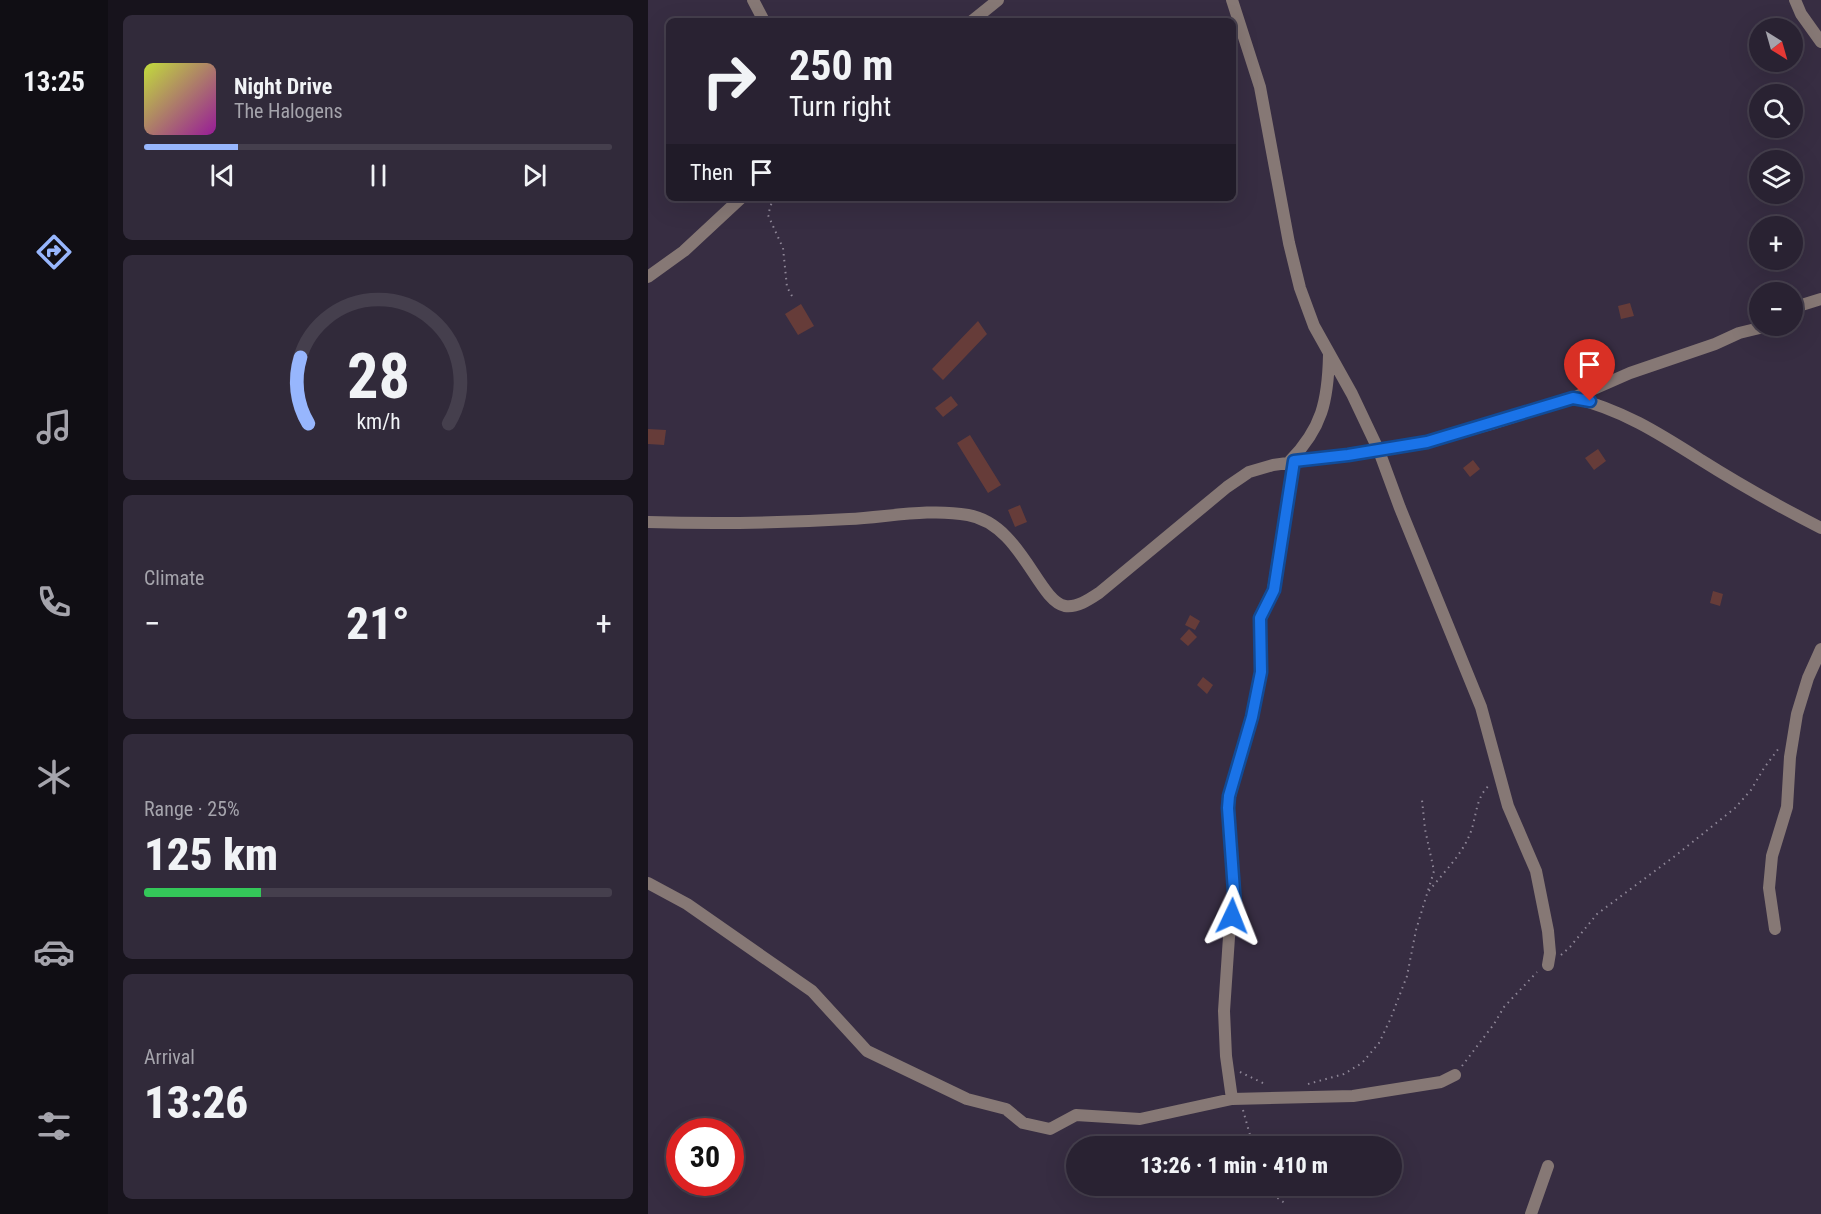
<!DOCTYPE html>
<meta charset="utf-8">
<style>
:root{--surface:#292232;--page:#312a3a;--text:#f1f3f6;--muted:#a5a4ac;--line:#453f4d;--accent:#97b6fd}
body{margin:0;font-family:"Roboto Condensed",sans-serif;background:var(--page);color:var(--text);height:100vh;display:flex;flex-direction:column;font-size:22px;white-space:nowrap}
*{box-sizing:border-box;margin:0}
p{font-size:20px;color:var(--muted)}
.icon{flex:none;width:33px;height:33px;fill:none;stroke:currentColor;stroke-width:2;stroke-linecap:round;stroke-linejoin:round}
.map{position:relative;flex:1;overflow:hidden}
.side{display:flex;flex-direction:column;gap:15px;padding:15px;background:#17131c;width:540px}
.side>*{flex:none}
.banner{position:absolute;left:18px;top:18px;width:570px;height:183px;border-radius:9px;box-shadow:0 6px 24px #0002,0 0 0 2px var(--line);background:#292232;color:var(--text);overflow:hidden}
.needle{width:39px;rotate:143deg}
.controls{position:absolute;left:1101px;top:18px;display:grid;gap:12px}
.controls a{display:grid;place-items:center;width:54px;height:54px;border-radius:50%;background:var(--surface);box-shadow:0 6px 24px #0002,0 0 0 2px var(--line);font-size:30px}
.speed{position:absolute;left:18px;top:1118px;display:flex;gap:12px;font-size:30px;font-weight:700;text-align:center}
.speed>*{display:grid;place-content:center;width:78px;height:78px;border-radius:50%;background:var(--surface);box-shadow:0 6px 24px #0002,0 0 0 2px var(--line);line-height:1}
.speed .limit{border:9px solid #d22;background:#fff;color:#111}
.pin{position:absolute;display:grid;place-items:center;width:51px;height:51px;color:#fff;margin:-62px -26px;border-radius:50% 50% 50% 0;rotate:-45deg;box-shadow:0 0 6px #0007}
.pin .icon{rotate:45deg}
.me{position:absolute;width:66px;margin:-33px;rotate:2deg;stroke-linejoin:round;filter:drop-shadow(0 0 4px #0008)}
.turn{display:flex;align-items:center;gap:21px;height:126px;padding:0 24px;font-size:27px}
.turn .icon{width:78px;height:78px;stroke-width:2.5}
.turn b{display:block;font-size:42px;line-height:51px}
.then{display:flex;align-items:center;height:57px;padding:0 24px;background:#0003;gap:12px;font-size:22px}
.big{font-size:45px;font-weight:800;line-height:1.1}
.side .widget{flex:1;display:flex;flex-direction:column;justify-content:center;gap:9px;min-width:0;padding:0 21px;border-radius:9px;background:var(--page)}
.side .dial{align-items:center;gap:0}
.dial svg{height:156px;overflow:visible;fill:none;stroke:var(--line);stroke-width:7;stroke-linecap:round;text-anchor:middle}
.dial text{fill:var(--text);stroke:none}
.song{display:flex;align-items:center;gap:18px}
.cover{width:72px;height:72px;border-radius:9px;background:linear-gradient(135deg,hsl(70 70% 55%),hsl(300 70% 35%))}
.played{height:6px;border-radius:3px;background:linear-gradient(90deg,var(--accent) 20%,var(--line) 20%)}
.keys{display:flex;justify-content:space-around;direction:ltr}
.heat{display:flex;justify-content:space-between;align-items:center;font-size:33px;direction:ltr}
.charge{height:9px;border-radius:4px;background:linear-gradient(90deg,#34c759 25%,var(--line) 0)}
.trip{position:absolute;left:418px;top:1136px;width:336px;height:60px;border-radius:30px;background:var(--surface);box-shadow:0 6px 24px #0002,0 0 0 2px var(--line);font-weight:800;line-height:60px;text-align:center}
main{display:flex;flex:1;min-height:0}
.menu{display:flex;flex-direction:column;width:108px;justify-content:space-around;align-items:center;background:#100e14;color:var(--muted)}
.menu .icon{width:42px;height:42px}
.menu .active{color:var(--accent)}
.menu b{font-size:27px;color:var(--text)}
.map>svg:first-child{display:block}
</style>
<main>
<nav class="menu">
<b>13:25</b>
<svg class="icon active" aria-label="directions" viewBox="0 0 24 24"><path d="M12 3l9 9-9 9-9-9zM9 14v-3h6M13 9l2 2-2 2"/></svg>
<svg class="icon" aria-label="music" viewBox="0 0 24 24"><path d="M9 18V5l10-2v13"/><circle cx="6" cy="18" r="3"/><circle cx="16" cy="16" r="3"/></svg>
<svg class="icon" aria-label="phone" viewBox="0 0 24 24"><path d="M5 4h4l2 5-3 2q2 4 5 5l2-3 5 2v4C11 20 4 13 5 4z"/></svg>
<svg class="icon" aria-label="climate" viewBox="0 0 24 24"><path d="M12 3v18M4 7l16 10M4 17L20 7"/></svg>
<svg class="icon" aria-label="car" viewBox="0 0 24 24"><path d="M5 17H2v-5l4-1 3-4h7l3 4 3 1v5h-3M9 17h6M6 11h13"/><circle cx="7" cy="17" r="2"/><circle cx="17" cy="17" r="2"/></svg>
<svg class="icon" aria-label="filters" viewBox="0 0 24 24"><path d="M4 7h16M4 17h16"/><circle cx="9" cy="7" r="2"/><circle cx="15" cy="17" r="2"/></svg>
</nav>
<section class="side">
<div class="widget">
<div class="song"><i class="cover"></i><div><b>Night Drive</b><p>The Halogens</p></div></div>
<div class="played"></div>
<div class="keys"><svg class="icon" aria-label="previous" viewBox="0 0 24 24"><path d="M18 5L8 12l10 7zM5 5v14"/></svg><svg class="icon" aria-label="pause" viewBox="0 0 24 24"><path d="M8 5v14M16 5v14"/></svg><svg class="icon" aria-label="next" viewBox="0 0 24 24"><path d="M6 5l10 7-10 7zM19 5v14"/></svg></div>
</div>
<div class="widget dial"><svg viewBox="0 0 100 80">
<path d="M14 69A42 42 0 1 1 86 69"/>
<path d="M14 69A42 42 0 0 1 10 35" stroke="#97b6fd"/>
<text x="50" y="56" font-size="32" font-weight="700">28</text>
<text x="50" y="72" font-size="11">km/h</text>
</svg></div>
<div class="widget"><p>Climate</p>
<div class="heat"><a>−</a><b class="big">21°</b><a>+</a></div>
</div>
<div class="widget"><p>Range · 25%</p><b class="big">125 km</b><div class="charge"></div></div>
<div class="widget"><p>Arrival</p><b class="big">13:26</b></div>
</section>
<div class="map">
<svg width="1173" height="1214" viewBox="0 0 1173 1214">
<rect width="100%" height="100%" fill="#372d42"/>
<path fill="#663c39" d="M982 303 986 316 973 319 970 306Z
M153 304 166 326 150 335 137 314Z
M330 321 339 334 295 380 284 369Z
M303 396 310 405 295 417 287 408Z
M0 429 18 430 16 445 0 444Z
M322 435 353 485 340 493 309 443Z
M950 449 958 461 946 470 937 458Z
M825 460 832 469 822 477 815 468Z
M372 505 379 522 367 527 360 510Z
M1065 591 1075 594 1072 606 1062 603Z
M542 615 552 621 547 630 537 625Z
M541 629 549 637 540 646 532 639Z
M555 677 565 685 559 694 549 685Z"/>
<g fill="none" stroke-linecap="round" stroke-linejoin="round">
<path stroke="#8e8697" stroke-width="2" stroke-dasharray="1.5 4.5" stroke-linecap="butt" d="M125 198 120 215 135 248 139 287 144 296
M781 891C795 873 813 856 822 834 829 817 827 796 843 784
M913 955 922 947 949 914 1027 856 1087 808 1103 790 1116 768 1131 748
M814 1066 846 1024 856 1007 889 972
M592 1072 619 1085
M660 1084 696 1074 714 1063 731 1043 742 1020 759 976 768 930 786 871 777 829 774 800
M595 1110 605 1146
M618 1185 620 1191 638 1204"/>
<path stroke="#867875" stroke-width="12" d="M105 0 116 21
M584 0 612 87 641 243 652 288 666 326 704 394 731 451 752 508 833 707 860 806 888 871 900 931 902 953 900 965
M1147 0 1153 14 1173 42
M324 21 350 0
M0 277 36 251 93 198
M1144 308 1173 299
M925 398C973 409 1012 434 1053 460 1091 484 1132 507 1173 528
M642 461C674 428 680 401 681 355
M646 461 625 590 612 618 613 672 604 717 584 786 580 808 587 905 581 937 576 1011 578 1056 584 1099 705 1096 793 1082 807 1075
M0 522C67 524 134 523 201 519 240 517 282 508 320 515 373 524 390 601 417 606 429 608 442 599 451 593L579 487 601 472 625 465 741 449 779 442 843 424 925 398 982 373 1067 344 1091 333 1120 326
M0 883 39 904 164 991 219 1051 319 1099 358 1109 375 1123 402 1129 428 1115 492 1119 584 1099
M1127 929 1121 888 1124 856 1139 807 1142 757 1149 714 1160 678 1173 649
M883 1214 900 1166"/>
</g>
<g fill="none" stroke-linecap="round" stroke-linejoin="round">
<g stroke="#114b97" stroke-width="15">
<path id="route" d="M584 916 587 905 580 808 581 796 604 717 613 672 612 618 626 590 646 461 700 455 779 442 925 398 942 401"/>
</g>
<use href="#route" stroke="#1a73e8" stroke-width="10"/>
</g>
</svg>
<div class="controls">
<a><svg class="needle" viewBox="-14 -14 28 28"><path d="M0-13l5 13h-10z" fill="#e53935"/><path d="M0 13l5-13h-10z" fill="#a5a4ac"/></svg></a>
<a><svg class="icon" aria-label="search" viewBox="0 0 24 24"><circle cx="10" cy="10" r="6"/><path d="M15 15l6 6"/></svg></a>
<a><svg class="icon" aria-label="layers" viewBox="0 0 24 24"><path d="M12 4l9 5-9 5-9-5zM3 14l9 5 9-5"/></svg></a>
<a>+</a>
<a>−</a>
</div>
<div class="speed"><div class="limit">30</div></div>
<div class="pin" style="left:942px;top:401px;background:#d93025"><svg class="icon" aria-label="arrive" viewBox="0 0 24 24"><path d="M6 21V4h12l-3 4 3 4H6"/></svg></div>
<svg class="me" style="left:584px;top:916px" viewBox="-20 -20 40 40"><path d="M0-17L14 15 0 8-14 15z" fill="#1a73e8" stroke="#fff" stroke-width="4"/></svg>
<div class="trip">13:26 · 1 min · 410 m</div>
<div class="banner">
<div class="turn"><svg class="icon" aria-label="right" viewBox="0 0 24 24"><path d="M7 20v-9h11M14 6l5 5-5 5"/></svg><div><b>250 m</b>Turn right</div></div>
<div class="then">Then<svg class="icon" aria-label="arrive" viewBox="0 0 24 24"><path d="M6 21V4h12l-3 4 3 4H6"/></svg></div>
</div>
</div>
</main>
